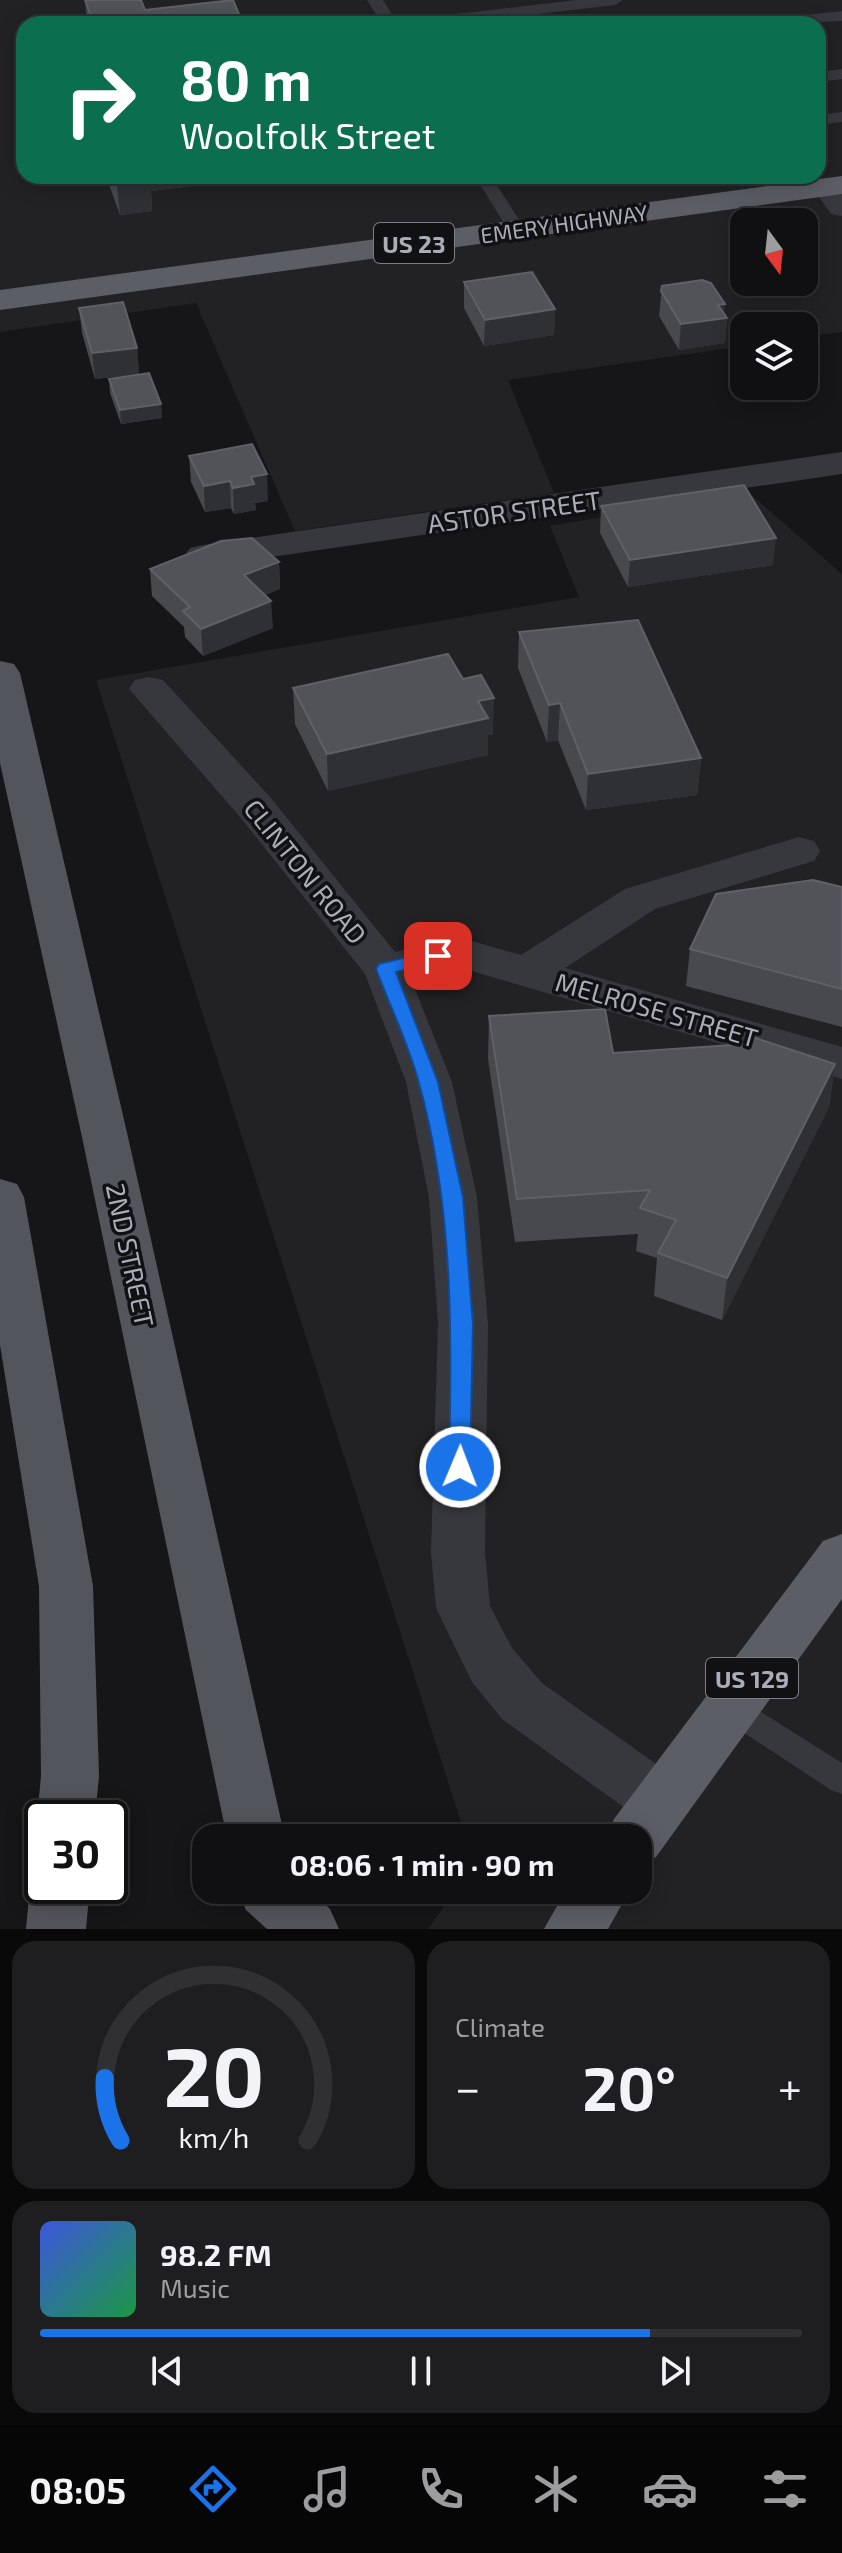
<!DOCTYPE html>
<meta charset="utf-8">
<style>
:root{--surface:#101012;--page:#1e1e20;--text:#f1f3f6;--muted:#9c9d9f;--line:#303032;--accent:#1a73e8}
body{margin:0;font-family:"Exo 2",sans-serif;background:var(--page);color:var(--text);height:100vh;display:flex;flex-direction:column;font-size:30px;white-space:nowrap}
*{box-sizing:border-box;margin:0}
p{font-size:26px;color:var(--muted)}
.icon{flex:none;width:44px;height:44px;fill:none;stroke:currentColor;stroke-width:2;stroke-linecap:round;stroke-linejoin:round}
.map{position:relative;height:1929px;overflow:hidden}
.side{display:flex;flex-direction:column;gap:12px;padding:12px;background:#09090a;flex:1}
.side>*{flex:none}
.banner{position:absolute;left:16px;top:16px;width:810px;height:168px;border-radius:24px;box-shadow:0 4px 20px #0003,0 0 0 2px var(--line);background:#0b6e4f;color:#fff;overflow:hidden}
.needle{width:52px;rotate:165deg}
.controls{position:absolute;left:730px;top:208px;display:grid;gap:16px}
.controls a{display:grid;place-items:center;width:88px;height:88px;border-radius:16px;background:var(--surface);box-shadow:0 4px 20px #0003,0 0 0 2px var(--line);font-size:40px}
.speed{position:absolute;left:24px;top:1800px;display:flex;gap:16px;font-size:40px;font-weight:700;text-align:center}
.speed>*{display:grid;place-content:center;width:104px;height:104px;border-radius:50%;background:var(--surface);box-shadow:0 4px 20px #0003,0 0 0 2px var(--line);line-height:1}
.speed .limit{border:4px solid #111;border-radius:12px;background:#fff;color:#111}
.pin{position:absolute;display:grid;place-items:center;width:68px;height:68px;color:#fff;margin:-34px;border-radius:16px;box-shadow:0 4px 12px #0006}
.me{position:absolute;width:88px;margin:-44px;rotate:1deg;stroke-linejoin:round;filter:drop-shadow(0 0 6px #0008)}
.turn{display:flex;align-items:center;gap:28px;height:168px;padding:0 32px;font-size:36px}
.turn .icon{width:104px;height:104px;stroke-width:2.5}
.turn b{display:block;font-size:56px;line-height:68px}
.big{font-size:60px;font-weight:700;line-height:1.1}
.side .tile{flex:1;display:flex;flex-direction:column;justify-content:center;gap:12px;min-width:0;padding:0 28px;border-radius:24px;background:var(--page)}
.side .dial{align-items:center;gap:0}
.dial svg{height:208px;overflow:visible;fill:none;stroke:var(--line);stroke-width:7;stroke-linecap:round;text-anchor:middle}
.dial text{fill:var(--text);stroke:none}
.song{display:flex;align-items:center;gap:24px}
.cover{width:96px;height:96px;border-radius:12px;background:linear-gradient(135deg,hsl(230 70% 55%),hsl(140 70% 35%))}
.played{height:8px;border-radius:4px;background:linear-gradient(90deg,var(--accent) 80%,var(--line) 80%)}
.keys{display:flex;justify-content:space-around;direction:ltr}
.heat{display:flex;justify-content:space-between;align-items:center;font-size:44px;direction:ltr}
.side .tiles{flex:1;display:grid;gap:12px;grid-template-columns:1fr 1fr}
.tile:last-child{grid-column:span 2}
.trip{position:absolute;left:192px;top:1824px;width:460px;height:80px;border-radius:24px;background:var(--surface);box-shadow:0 4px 20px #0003,0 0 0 2px var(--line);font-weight:700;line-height:80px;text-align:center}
.menu{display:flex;height:128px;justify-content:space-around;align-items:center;background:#060607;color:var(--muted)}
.menu .icon{width:56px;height:56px}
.menu .current{color:var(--accent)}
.menu b{font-size:36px;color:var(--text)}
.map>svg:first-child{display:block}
</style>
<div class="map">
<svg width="842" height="1929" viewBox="0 0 842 1929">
<rect width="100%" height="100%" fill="#161618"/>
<path fill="#222225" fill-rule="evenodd" d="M0 0H842V332L804 337V326H744V346L508 380 554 493 295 531 196 303 0 332ZM24 24H818V176H24ZM744 222H804V282H744Z
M748 492 842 574V1929H428L456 1890H638V1838H466L96 680 579 597 550 526Z"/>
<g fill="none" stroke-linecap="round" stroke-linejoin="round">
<path fill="#37383d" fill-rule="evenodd" d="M367 0H383L398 24H382Z
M576 0H623L615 5 451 24H404L412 19Z
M842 11V21L763 24 771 19Z
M842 69V79L818 82V72Z
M842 112V122L818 125V115Z
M475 176H491L525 229 522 233H510Z
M731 1693 842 1763V1794L831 1790 720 1717 716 1707 720 1697Z"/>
<path fill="#37383d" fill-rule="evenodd" d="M828 178 839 180 842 185V216L831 214 812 187 817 180Z
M842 452V474L203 567 190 564 184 556 190 548 203 545Z
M149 677 163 680 270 797 395 952 461 938 521 955 625 889 799 837 814 841 820 851 814 861 655 909 565 968 842 1047V1079L461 968 411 979 452 1082 477 1197 488 1324 485 1552 490 1606 512 1648 542 1683 680 1781 689 1800 680 1819 660 1826 640 1819 502 1719 472 1682 436 1608 431 1552 438 1324 429 1197 406 1082 365 974 240 817 129 689 135 680Z"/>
<path fill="#53555c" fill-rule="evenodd" d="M0 661 14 664 20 673 128 1137 285 1838H227L82 1137 0 763Z
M0 1179 17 1184 24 1197 93 1586 99 1776 95 1818H42V1829L37 1818 41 1776 39 1586 0 1345Z
M42 1865V1886H90L86 1929H26L30 1886Z
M237 1890H309L330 1909 339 1929H267L246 1910Z"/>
<path fill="#5b5e65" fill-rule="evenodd" d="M842 176V194L0 310V290Z
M842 1534V1599L656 1857 638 1864V1838H606L614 1819 823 1541Z
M566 1890H630L608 1929H544Z"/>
</g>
<path fill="#47494d" d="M85 0 145 10 242 24H87Z
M106 176H275L151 191 152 211 120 215Z
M464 282 555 309 554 335 484 346 464 308Z
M662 286 724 314 727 318 725 343 679 350 659 316Z
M79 308 137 348 139 374 95 379 82 333Z
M109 379 161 404 162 418 121 424 110 393Z
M189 456 268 501 255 503 256 510 234 514 231 508 205 512 191 482Z
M601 506 773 565 628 587 600 533Z
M279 562 280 589 265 595 273 628 203 656 185 637 184 627 152 596 150 569Z
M519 632 701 758 697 795 586 810 558 740 547 742 518 668Z
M293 688 493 734 488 735V755L328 791 295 724Z
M842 887V1027L686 986 690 949Z
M489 1016 613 1053 835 1064 829 1107 722 1320 654 1296 657 1258 636 1251 638 1234 515 1242 488 1059Z"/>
<path fill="#2f3033" d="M116 176H275L151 191 152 211 120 215Z
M725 304 724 318H727L725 343 679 350 681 324 718 305Z
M555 309 554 335 484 346 485 320Z
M137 348 139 374 95 379 92 353Z
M161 404 162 418 121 424 120 410Z
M267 474 268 501 255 503 256 510 234 514 233 488 251 477Z
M230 481 231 508 205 512 204 486Z
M776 538 773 565 628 587 630 560Z
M279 562 280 589 246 602 244 575Z
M271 601 273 628 203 656 201 629Z
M494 698 493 734 488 735V755L328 791 327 754 478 701Z
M560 703 558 740 547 742 549 705Z
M701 758 697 795 586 810 588 774Z
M835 1064 829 1107 722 1320 727 1278Z"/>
<path fill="#525359" stroke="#5f6168" stroke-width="2" d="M85 0H141L145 10 233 0 242 21 228 23V24H94Z
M532 272 555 309 485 320 464 282Z
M702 280 711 283 725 304 718 305 727 318 681 324 661 291 662 286Z
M123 302 137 348 92 353 79 308Z
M149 373 161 404 120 410 109 379Z
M252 444 267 474 251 477 254 484 233 488 230 481 204 486 189 456Z
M744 485 776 538 630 560 601 506Z
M252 538 279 562 244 575 271 601 201 629 183 611 190 607 150 569 221 541Z
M638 620 701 758 588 774 560 703 549 705 519 632Z
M448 654 463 679 481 675 494 698 478 701 488 718 327 754 293 688Z
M813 880 842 887V989L690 949 716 894Z
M605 1009 613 1053 748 1044 752 1037 835 1064 727 1278 658 1253 676 1220 640 1208 650 1190 517 1199 489 1016Z"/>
<path fill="#1a73e8" stroke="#114b97" stroke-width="2" d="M438 949 447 956 444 960 396 972 438 1082 463 1197 473 1324 470 1467 467 1473 460 1476 452 1473 449 1467C452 1338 454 1209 419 1083 409 1045 390 1006 376 969L379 964Z"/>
<g text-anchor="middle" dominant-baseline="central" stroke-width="7" stroke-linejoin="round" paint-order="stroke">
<g font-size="22" fill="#a8adb8" stroke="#111113">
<text transform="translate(564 223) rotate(-8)">EMERY HIGHWAY</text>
</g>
<g fill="#111113" stroke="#7b7e86" stroke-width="2">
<rect x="374" y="223" width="80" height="40" rx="6"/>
<rect x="706" y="1658" width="92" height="40" rx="6"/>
</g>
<g font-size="24" font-weight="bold" fill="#a8adb8">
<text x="414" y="243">US 23</text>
<text x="752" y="1678">US 129</text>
</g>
<g font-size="26" fill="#a8adb8" stroke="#111113">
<text transform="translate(514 511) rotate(-8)">ASTOR STREET</text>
<text transform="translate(306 871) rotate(51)">CLINTON ROAD</text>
<text transform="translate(657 1009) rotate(16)">MELROSE STREET</text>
<text transform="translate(131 1255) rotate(78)">2ND STREET</text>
</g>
</g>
</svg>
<div class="controls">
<a><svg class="needle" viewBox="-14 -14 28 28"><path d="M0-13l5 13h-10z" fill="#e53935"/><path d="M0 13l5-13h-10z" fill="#9c9d9f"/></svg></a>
<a><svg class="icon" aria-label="layers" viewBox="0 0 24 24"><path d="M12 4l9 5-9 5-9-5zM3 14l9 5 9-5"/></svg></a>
</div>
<div class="speed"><div class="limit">30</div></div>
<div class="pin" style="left:438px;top:956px;background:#d93025"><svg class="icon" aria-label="arrive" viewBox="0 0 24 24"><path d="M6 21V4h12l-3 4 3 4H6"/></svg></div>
<svg class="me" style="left:460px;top:1467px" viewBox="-20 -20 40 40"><circle r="17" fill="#1a73e8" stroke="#fff" stroke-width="3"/><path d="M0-11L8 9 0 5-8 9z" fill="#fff"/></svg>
<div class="trip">08:06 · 1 min · 90 m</div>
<div class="banner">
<div class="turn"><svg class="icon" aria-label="right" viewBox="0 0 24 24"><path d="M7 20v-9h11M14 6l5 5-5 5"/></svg><div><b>80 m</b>Woolfolk Street</div></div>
</div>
</div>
<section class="side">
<div class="tiles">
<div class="tile dial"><svg viewBox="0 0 100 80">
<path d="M14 69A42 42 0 1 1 86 69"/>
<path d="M14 69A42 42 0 0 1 8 45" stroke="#1a73e8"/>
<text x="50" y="56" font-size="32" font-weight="700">20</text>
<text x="50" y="72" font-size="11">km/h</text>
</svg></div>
<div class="tile"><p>Climate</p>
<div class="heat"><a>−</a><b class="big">20°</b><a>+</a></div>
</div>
<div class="tile">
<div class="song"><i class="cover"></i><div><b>98.2 FM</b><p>Music</p></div></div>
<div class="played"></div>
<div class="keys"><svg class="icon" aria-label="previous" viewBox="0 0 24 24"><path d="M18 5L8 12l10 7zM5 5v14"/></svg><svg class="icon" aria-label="pause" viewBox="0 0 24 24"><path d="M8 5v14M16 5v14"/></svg><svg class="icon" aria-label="next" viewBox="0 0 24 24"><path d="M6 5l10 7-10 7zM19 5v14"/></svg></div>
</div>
</div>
</section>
<nav class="menu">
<b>08:05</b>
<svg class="icon current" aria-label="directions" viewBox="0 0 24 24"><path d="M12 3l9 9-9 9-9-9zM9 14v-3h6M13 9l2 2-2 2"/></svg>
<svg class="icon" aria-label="music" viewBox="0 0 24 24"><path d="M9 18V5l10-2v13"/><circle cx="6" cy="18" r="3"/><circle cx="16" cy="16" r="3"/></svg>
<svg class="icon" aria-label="phone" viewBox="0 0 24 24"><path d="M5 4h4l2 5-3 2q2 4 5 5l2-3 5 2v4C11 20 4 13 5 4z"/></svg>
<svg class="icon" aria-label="climate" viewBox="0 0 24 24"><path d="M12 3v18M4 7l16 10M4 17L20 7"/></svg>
<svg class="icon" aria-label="car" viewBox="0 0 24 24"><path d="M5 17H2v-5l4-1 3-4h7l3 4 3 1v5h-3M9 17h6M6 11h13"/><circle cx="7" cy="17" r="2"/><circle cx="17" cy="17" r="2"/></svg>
<svg class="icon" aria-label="filters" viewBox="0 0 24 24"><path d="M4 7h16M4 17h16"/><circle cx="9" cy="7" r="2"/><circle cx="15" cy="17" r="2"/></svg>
</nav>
